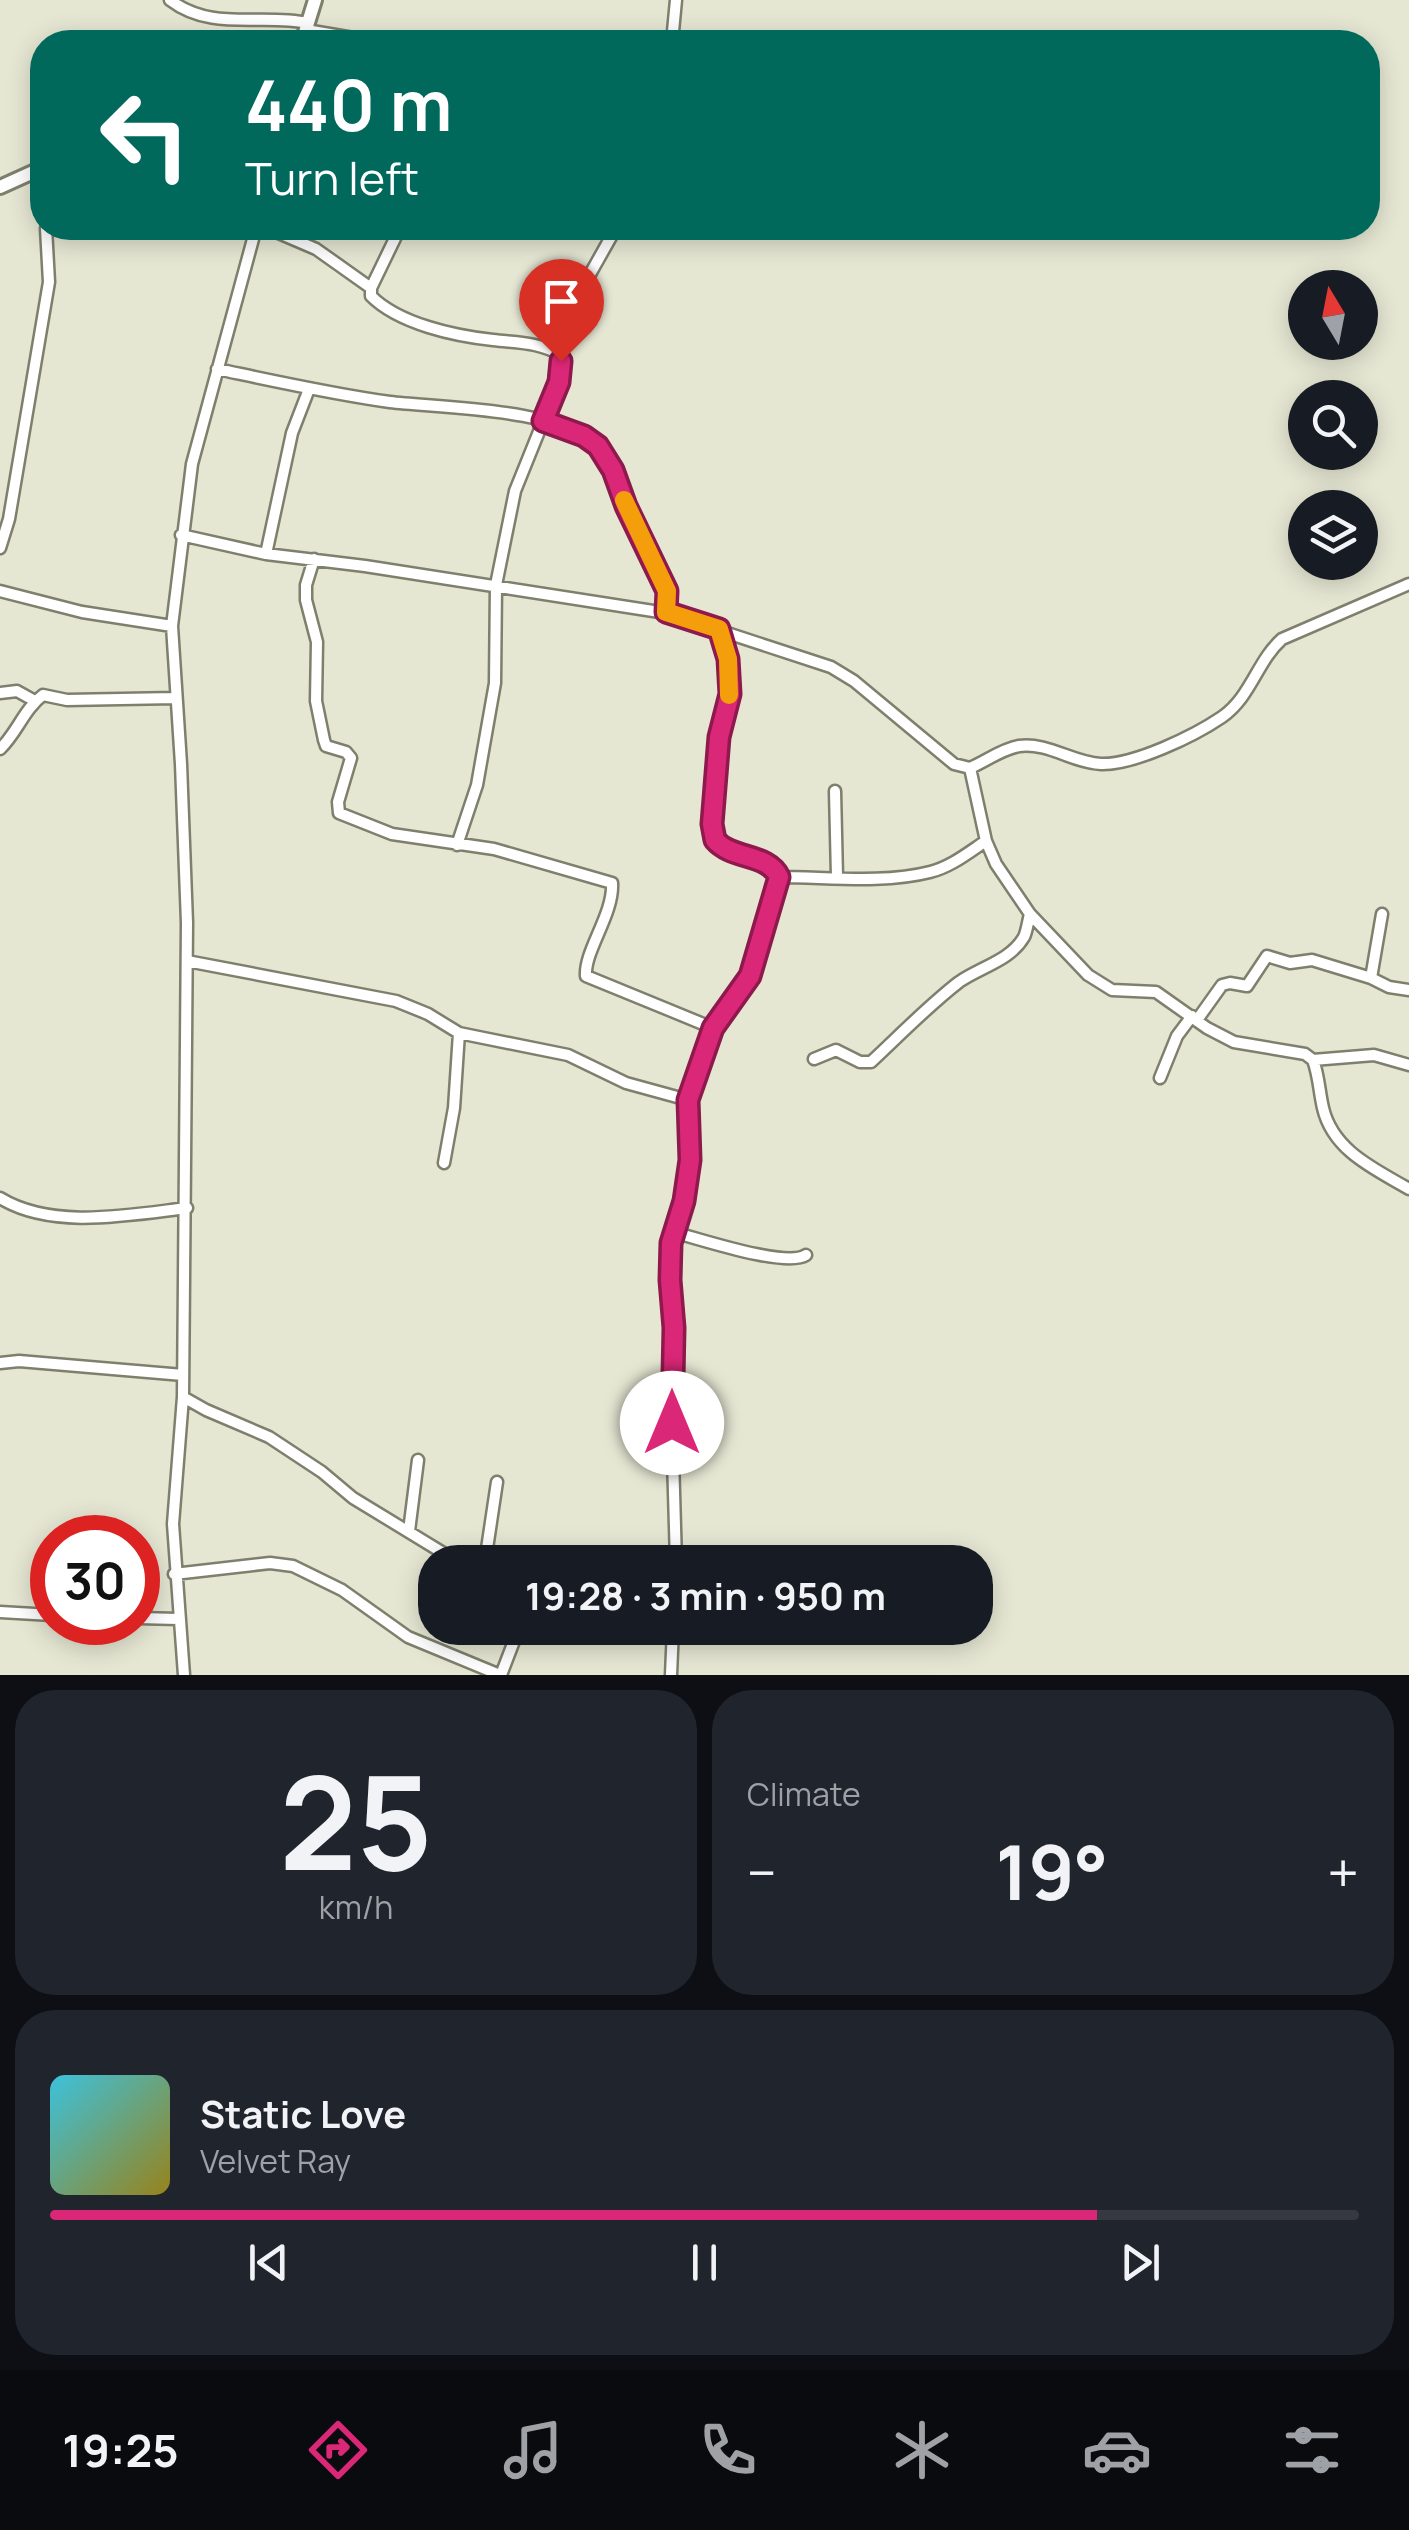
<!DOCTYPE html>
<meta charset="utf-8">
<style>
:root{--surface:#171b24;--page:#20242c;--text:#f1f3f6;--muted:#9ea1a6;--line:#363941;--accent:#db2777}
body{margin:0;font-family:Manrope,sans-serif;background:var(--page);color:var(--text);height:100vh;display:flex;flex-direction:column;font-size:38px;white-space:nowrap}
*{box-sizing:border-box;margin:0}
p{font-size:32px;color:var(--muted)}
.icon{flex:none;width:55px;height:55px;fill:none;stroke:currentColor;stroke-width:2;stroke-linecap:round;stroke-linejoin:round}
.map{position:relative;height:1675px;overflow:hidden}
.sheet{display:flex;flex-direction:column;gap:15px;padding:15px;background:#0d0f14;flex:1}
.sheet>*{flex:none}
.guide{position:absolute;left:30px;top:30px;width:1350px;height:210px;border-radius:40px;box-shadow:0 5px 25px #0003;background:#00695c;color:#fff;overflow:hidden}
.needle{width:65px;rotate:350deg}
.fabs{position:absolute;left:1288px;top:270px;display:grid;gap:20px}
.fabs a{display:grid;place-items:center;width:90px;height:90px;border-radius:50%;background:var(--surface);box-shadow:0 5px 25px #0003;font-size:50px}
.speed{position:absolute;left:30px;top:1515px;display:flex;gap:20px;font-size:50px;font-weight:700;text-align:center}
.speed>*{display:grid;place-content:center;width:130px;height:130px;border-radius:50%;background:var(--surface);box-shadow:0 5px 25px #0003;line-height:1}
.speed .limit{border:15px solid #d22;background:#fff;color:#111}
.pin{position:absolute;display:grid;place-items:center;width:85px;height:85px;color:#fff;margin:-102px -42px;border-radius:50% 50% 50% 0;rotate:-45deg;box-shadow:0 0 10px #0007}
.pin .icon{rotate:45deg}
.me{position:absolute;width:110px;margin:-55px;rotate:0deg;stroke-linejoin:round;filter:drop-shadow(0 0 8px #0008)}
.turn{display:flex;align-items:center;gap:35px;height:210px;padding:0 50px;font-size:45px}
.turn .icon{width:130px;height:130px;stroke-width:2.5}
.turn b{display:block;font-size:70px;line-height:85px}
.big{font-size:75px;font-weight:700;line-height:1.1}
.sheet .widget{flex:1;display:flex;flex-direction:column;justify-content:center;gap:15px;min-width:0;padding:0 35px;border-radius:40px;background:var(--page)}
.sheet .dial{align-items:center;gap:0}
.dial b{font-size:130px;line-height:1}
.song{display:flex;align-items:center;gap:30px}
.cover{width:120px;height:120px;border-radius:15px;background:linear-gradient(135deg,hsl(190 70% 55%),hsl(50 70% 35%))}
.played{height:10px;border-radius:5px;background:linear-gradient(90deg,var(--accent) 80%,var(--line) 80%)}
.keys{display:flex;justify-content:space-around;direction:ltr}
.heat{display:flex;justify-content:space-between;align-items:center;font-size:55px;direction:ltr}
.sheet .tiles{flex:1;display:grid;gap:15px;grid-template-columns:1fr 1fr}
.widget:last-child{grid-column:span 2}
.trip{position:absolute;left:418px;top:1545px;width:575px;height:100px;border-radius:40px;background:var(--surface);box-shadow:0 5px 25px #0003;font-weight:700;line-height:100px;text-align:center}
.dock{display:flex;height:160px;justify-content:space-around;align-items:center;background:#090b0e;color:var(--muted)}
.dock .icon{width:70px;height:70px}
.dock .on{color:var(--accent)}
.dock b{font-size:45px;color:var(--text)}
.map>svg:first-child{display:block}
</style>
<div class="map">
<svg width="1409" height="1675" viewBox="0 0 1409 1675">
<rect width="100%" height="100%" fill="#e6e7d3"/>
<g fill="none" stroke-linecap="round" stroke-linejoin="round">
<g stroke="#7f7f6d" stroke-width="15">
<path id="minor" d="M170 0C212 32 261 13 308 23
M306 30 377 42
M672 42 676 0
M39 169 42 201
M267 228 316 249 371 288
M400 228 371 288V296C399 324 455 336 493 340 518 343 539 342 561 355
M217 369C274 381 332 394 390 402 441 408 561 408 597 446 618 468 623 502 637 528 651 556 668 580 666 613
M181 535 266 554 365 566 666 613 831 667 854 681 954 764 970 768C986 761 1002 749 1019 746 1048 742 1073 763 1101 764 1134 765 1194 736 1222 717 1251 697 1257 661 1282 639L1409 584
M0 548 9 519 49 282 46 228
M266 554 292 433 309 389
M314 559 306 585V600L317 642 316 701 324 740 326 746 346 752 351 758 338 802 339 813 392 834 494 849 612 883C614 914 584 951 586 976L713 1028
M0 591 82 612 172 626
M0 693 17 691 35 701
M0 749C17 733 24 709 43 695L67 700 175 698
M970 768 986 841 996 864 1030 914 1088 975 1112 990 1156 992 1207 1028 1234 1042 1305 1054 1313 1060C1319 1076 1319 1091 1323 1108 1333 1151 1375 1169 1409 1189
M835 791 837 877
M457 845 477 785 495 683 496 585 515 491 559 382 561 355 580 292 616 228
M779 877C828 877 883 884 930 872 951 867 969 852 986 841
M1382 914 1371 978 1389 987 1409 990
M187 961 396 1001 428 1014 459 1033 568 1055 626 1083 688 1100
M1197 1020 1222 985 1230 983 1247 986 1267 956 1290 963 1312 960 1371 978
M814 1059 836 1050 860 1062H871C900 1035 928 1006 959 982 980 967 1010 961 1024 937 1027 931 1028 921 1030 914
M1313 1060 1374 1055 1409 1065
M1160 1078 1177 1036 1192 1016
M444 1163 454 1108 459 1033
M0 1198C52 1230 129 1215 187 1208
M673 1232C700 1239 786 1268 806 1255
M0 1363 19 1361 183 1375
M183 1397 206 1410 269 1437 322 1472 353 1498 458 1562
M409 1531 418 1460
M485 1562 497 1482
M676 1562 671 1388 674 1328 670 1279 671 1243 683 1201 690 1160 688 1100 713 1028 750 976 779 877 771 865 721 847 712 833 719 737 729 694 727 659 719 629
M174 1574 270 1563 293 1566 342 1590 408 1637 500 1675
M0 1612 52 1615
M138 1618 178 1619
M184 1675 173 1524 183 1397 187 923 181 764 172 626 192 464 256 228
M501 1675 519 1628
M671 1675 673 1628"/>
</g>
<g stroke="#7f7f6d" stroke-width="18">
<path id="major" d="M302 42 315 0
M0 187 42 168"/>
</g>
<use href="#minor" stroke="#fff" stroke-width="10"/>
<use href="#major" stroke="#fff" stroke-width="12"/>
</g>
<g fill="none" stroke-linecap="round" stroke-linejoin="round">
<g stroke="#8e194d" stroke-width="25">
<path id="route" d="M561 361 559 382 543 421 584 436 598 446 613 470 626 506 667 591 666 612 719 629 728 659 730 694 719 737 712 824 715 840C732 860 768 853 779 877L750 976 713 1028 688 1100 690 1160 684 1201 671 1243 670 1280 674 1328 672 1423"/>
</g>
<use href="#route" stroke="#db2777" stroke-width="18"/>
<path stroke="#f59e0b" stroke-width="18" d="M624 500 667 591 666 612 719 629 728 659 729 695"/>
</g>
</svg>
<div class="fabs">
<a><svg class="needle" viewBox="-14 -14 28 28"><path d="M0-13l5 13h-10z" fill="#e53935"/><path d="M0 13l5-13h-10z" fill="#9ea1a6"/></svg></a>
<a><svg class="icon" aria-label="search" viewBox="0 0 24 24"><circle cx="10" cy="10" r="6"/><path d="M15 15l6 6"/></svg></a>
<a><svg class="icon" aria-label="layers" viewBox="0 0 24 24"><path d="M12 4l9 5-9 5-9-5zM3 14l9 5 9-5"/></svg></a>
</div>
<div class="speed"><div class="limit">30</div></div>
<div class="pin" style="left:561px;top:361px;background:#d93025"><svg class="icon" aria-label="arrive" viewBox="0 0 24 24"><path d="M6 21V4h12l-3 4 3 4H6"/></svg></div>
<svg class="me" style="left:672px;top:1423px" viewBox="-20 -20 40 40"><circle r="19" fill="#fff"/><path d="M0-13L10 11 0 6-10 11z" fill="#db2777"/></svg>
<div class="trip">19:28 · 3 min · 950 m</div>
<div class="guide">
<div class="turn"><svg class="icon" aria-label="left" viewBox="0 0 24 24"><path d="M17 20v-9H6M10 6l-5 5 5 5"/></svg><div><b>440 m</b>Turn left</div></div>
</div>
</div>
<section class="sheet">
<div class="tiles">
<div class="widget dial"><b>25</b><p>km/h</p></div>
<div class="widget"><p>Climate</p>
<div class="heat"><a>−</a><b class="big">19°</b><a>+</a></div>
</div>
<div class="widget">
<div class="song"><i class="cover"></i><div><b>Static Love</b><p>Velvet Ray</p></div></div>
<div class="played"></div>
<div class="keys"><svg class="icon" aria-label="previous" viewBox="0 0 24 24"><path d="M18 5L8 12l10 7zM5 5v14"/></svg><svg class="icon" aria-label="pause" viewBox="0 0 24 24"><path d="M8 5v14M16 5v14"/></svg><svg class="icon" aria-label="next" viewBox="0 0 24 24"><path d="M6 5l10 7-10 7zM19 5v14"/></svg></div>
</div>
</div>
</section>
<nav class="dock">
<b>19:25</b>
<svg class="icon on" aria-label="directions" viewBox="0 0 24 24"><path d="M12 3l9 9-9 9-9-9zM9 14v-3h6M13 9l2 2-2 2"/></svg>
<svg class="icon" aria-label="music" viewBox="0 0 24 24"><path d="M9 18V5l10-2v13"/><circle cx="6" cy="18" r="3"/><circle cx="16" cy="16" r="3"/></svg>
<svg class="icon" aria-label="phone" viewBox="0 0 24 24"><path d="M5 4h4l2 5-3 2q2 4 5 5l2-3 5 2v4C11 20 4 13 5 4z"/></svg>
<svg class="icon" aria-label="climate" viewBox="0 0 24 24"><path d="M12 3v18M4 7l16 10M4 17L20 7"/></svg>
<svg class="icon" aria-label="car" viewBox="0 0 24 24"><path d="M5 17H2v-5l4-1 3-4h7l3 4 3 1v5h-3M9 17h6M6 11h13"/><circle cx="7" cy="17" r="2"/><circle cx="17" cy="17" r="2"/></svg>
<svg class="icon" aria-label="filters" viewBox="0 0 24 24"><path d="M4 7h16M4 17h16"/><circle cx="9" cy="7" r="2"/><circle cx="15" cy="17" r="2"/></svg>
</nav>
